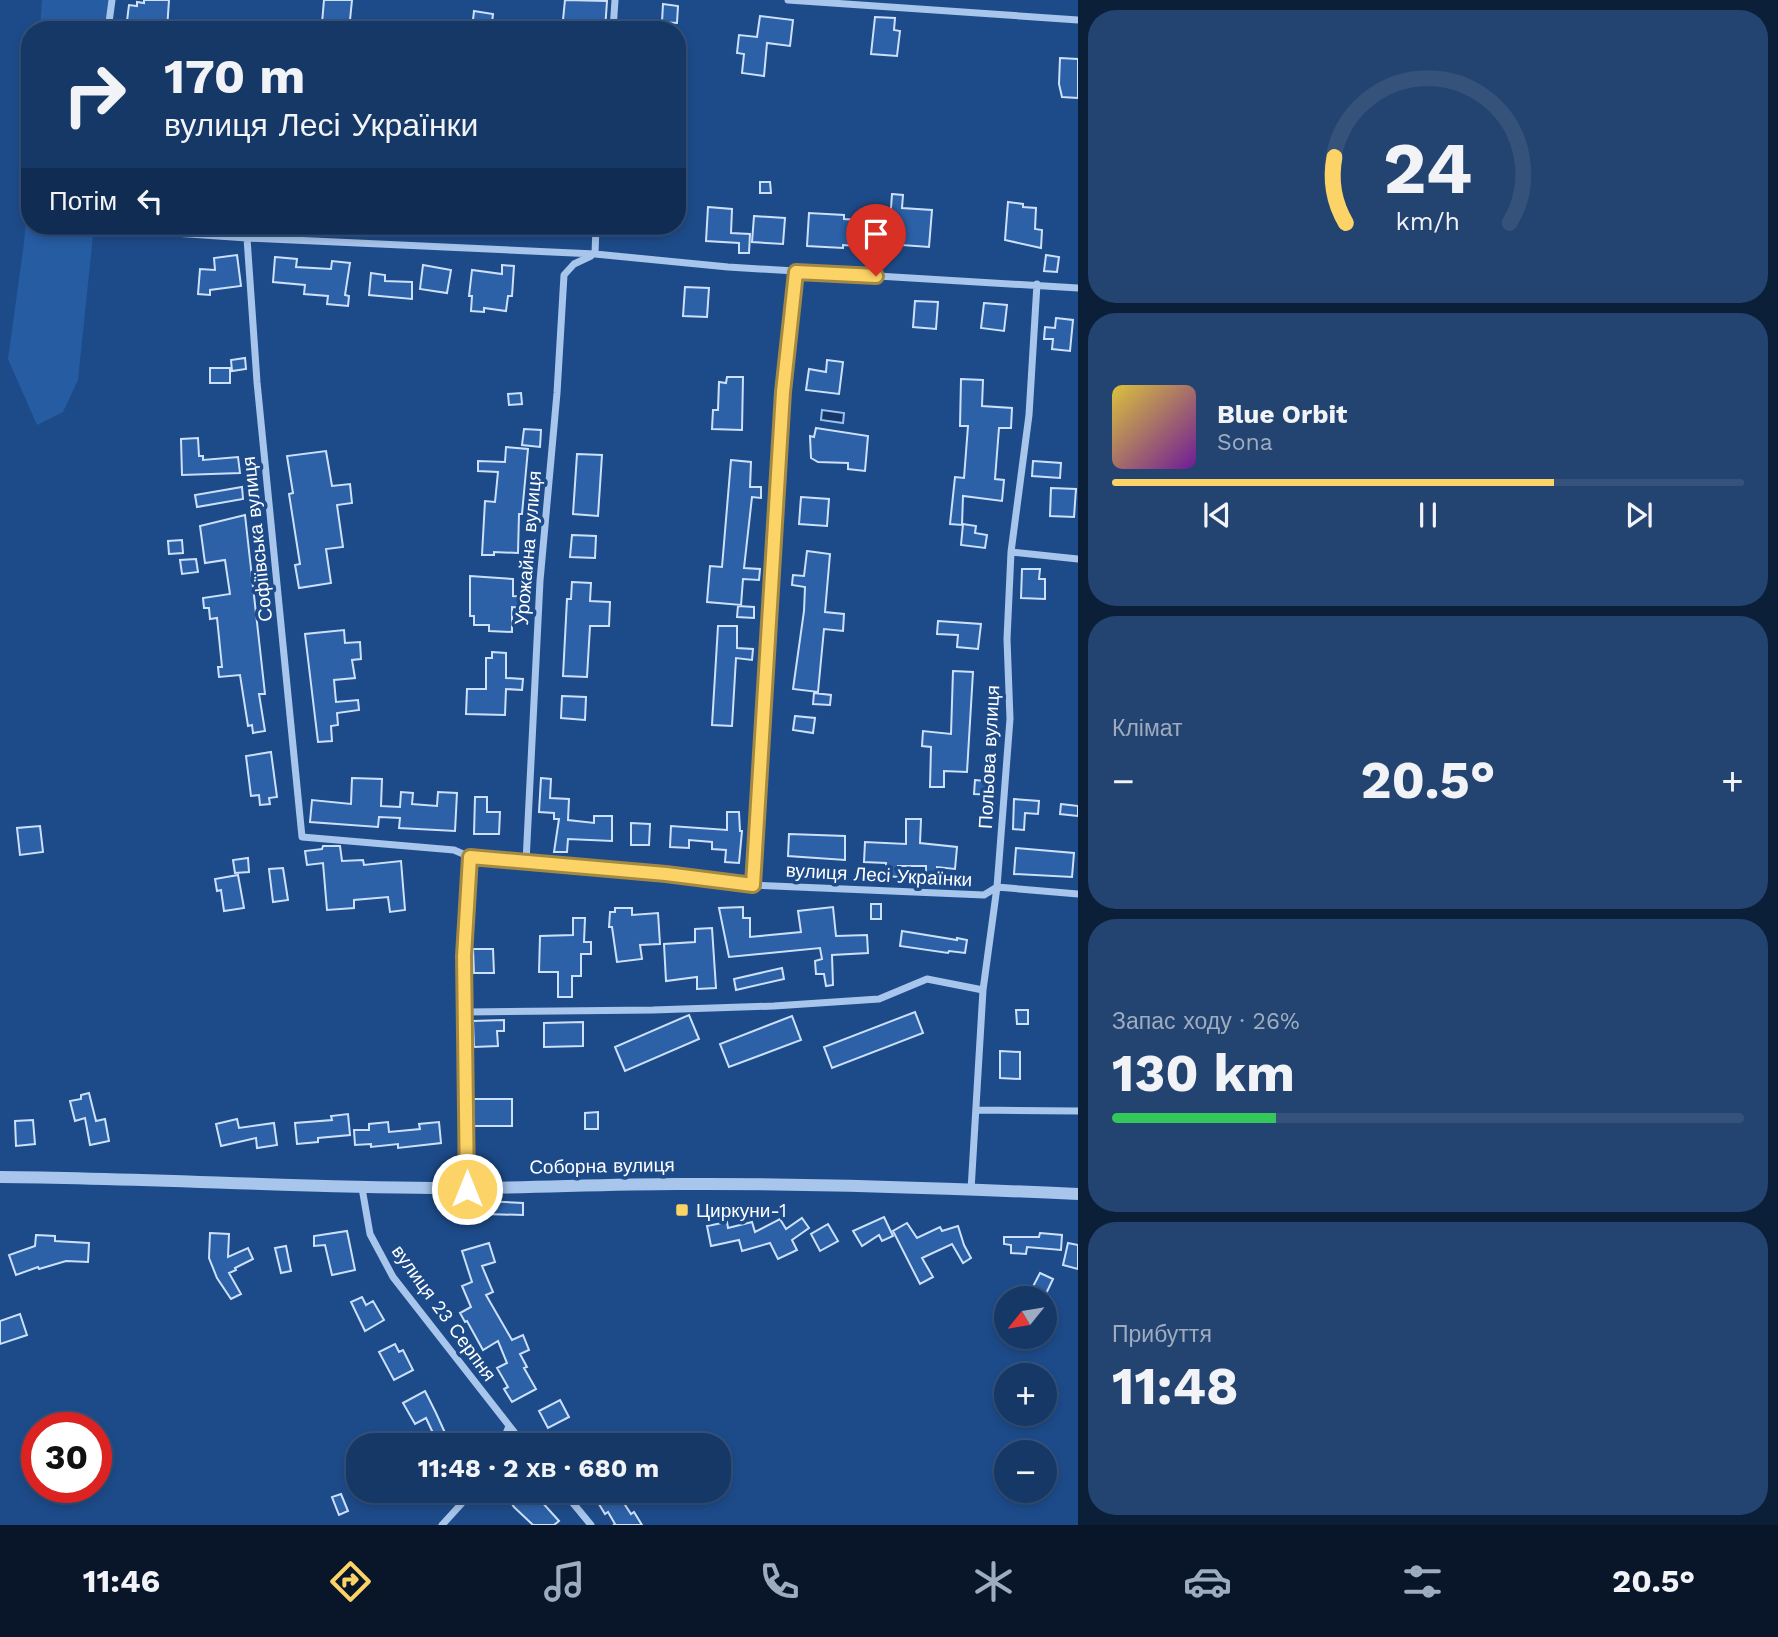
<!DOCTYPE html>
<html lang="uk">
<meta charset="utf-8">
<style>
:root{--surface:#163867;--page:#234370;--text:#f1f3f6;--muted:#9eacc0;--line:#35527b;--accent:#fbd366}
body{margin:0;font-family:"Work Sans",sans-serif;background:var(--page);color:var(--text);height:100vh;display:flex;flex-direction:column;font-size:26px;white-space:nowrap}
*{box-sizing:border-box;margin:0}
p{font-size:23px;color:var(--muted)}
.icon{flex:none;width:38px;height:38px;fill:none;stroke:currentColor;stroke-width:2;stroke-linecap:round;stroke-linejoin:round}
.map{position:relative;flex:1;overflow:hidden}
.side{display:flex;flex-direction:column;gap:10px;padding:10px;background:#0c1f39;width:700px}
.side>*{flex:none}
.top-card{position:absolute;left:21px;top:21px;width:665px;height:214px;border-radius:28px;box-shadow:0 4px 10px #0003,0 0 0 2px var(--line);background:#163867;color:var(--text);overflow:hidden}
.needle{width:46px;rotate:240deg}
.tools{position:absolute;left:994px;top:1286px;display:grid;gap:14px}
.tools a{display:grid;place-items:center;width:63px;height:63px;border-radius:50%;background:var(--surface);box-shadow:0 4px 10px #0003,0 0 0 2px var(--line);font-size:35px}
.speed{position:absolute;left:21px;top:1412px;display:flex;gap:14px;font-size:35px;font-weight:700;text-align:center}
.speed>*{display:grid;place-content:center;width:91px;height:91px;border-radius:50%;background:var(--surface);box-shadow:0 4px 10px #0003,0 0 0 2px var(--line);line-height:1}
.speed .limit{border:10px solid #d22;background:#fff;color:#111}
.pin{position:absolute;display:grid;place-items:center;width:60px;height:60px;color:#fff;margin:-72px -30px;border-radius:50% 50% 50% 0;rotate:-45deg;box-shadow:0 0 7px #0007}
.pin .icon{rotate:45deg}
.me{position:absolute;width:77px;margin:-38px;rotate:0deg;stroke-linejoin:round;filter:drop-shadow(0 0 5px #0008)}
.turn{display:flex;align-items:center;gap:24px;height:147px;padding:0 28px;font-size:32px}
.turn .icon{width:91px;height:91px;stroke-width:2.5}
.turn b{display:block;font-size:49px;line-height:60px}
.then{display:flex;align-items:center;height:66px;padding:0 28px;background:#0003;gap:14px;font-size:26px}
.big{font-size:52px;font-weight:700;line-height:1.1}
.side .widget{flex:1;display:flex;flex-direction:column;justify-content:center;gap:10px;min-width:0;padding:0 24px;border-radius:28px;background:var(--page)}
.side .dial{align-items:center;gap:0}
.dial svg{height:182px;overflow:visible;fill:none;stroke:var(--line);stroke-width:7;stroke-linecap:round;text-anchor:middle}
.dial text{fill:var(--text);stroke:none}
.song{display:flex;align-items:center;gap:21px}
.cover{width:84px;height:84px;border-radius:10px;background:linear-gradient(135deg,hsl(50 70% 55%),hsl(280 70% 35%))}
.played{height:7px;border-radius:4px;background:linear-gradient(90deg,var(--accent) 70%,var(--line) 70%)}
.keys{display:flex;justify-content:space-around;direction:ltr}
.heat{display:flex;justify-content:space-between;align-items:center;font-size:38px;direction:ltr}
.charge{height:10px;border-radius:5px;background:linear-gradient(90deg,#34c759 26%,var(--line) 0)}
.trip{position:absolute;left:346px;top:1433px;width:385px;height:70px;border-radius:28px;background:var(--surface);box-shadow:0 4px 10px #0003,0 0 0 2px var(--line);font-weight:700;line-height:70px;text-align:center}
.dock{display:flex;height:112px;justify-content:space-around;align-items:center;background:#091629;color:var(--muted)}
.dock .icon{width:49px;height:49px}
.dock .on{color:var(--accent)}
.dock b{font-size:32px;color:var(--text)}
main{display:flex;flex:1;min-height:0}
.map>svg:first-child{display:block}
</style>
<main>
<div class="map">
<svg width="1078" height="1525" viewBox="0 0 1078 1525">
<rect width="100%" height="100%" fill="#1d4b89"/>
<path fill="#265ca2" d="M42 0H113L111 30H40Z
M30 166V226H94L78 380 63 412 37 425 8 359 24 243Z"/>
<path fill="#143668" stroke="#9bc0ee" stroke-width="2" d="M822 410 844 413 843 423 821 420Z"/>
<path fill="#2c61a7" stroke="#cde0f9" stroke-width="2" d="M144 0H169L167 30H140V22L127 21 129 5 137 6V2L144 3Z
M324 0H352L349 30 334 28V24L322 23Z
M565 0 607 1 605 30H562Z
M663 4 678 6 677 23 662 22Z
M474 11 493 14 492 23H495V30H465L467 20H473Z
M760 16 793 20 790 46 767 43 764 76 742 73 744 54 737 53 739 35 757 37Z
M875 17 895 18 894 30 900 31 897 56 871 54Z
M1060 58 1078 59V98L1062 97 1059 84Z
M760 182H770L771 193H760Z
M892 194 903 195 902 208 932 210 929 247 888 244V248L843 245V248L807 246 809 213 844 215V219L890 222Z
M1008 202 1023 204V207L1036 208 1035 229 1042 230 1041 248 1005 240Z
M708 207 732 209 731 233 750 234 749 253H739V243L706 241Z
M754 216 785 218 783 244 752 242Z
M237 255 241 286 210 290V295L198 294 200 269 215 270 214 258Z
M1046 255 1059 257 1057 272 1044 271Z
M275 257 297 259 296 267 331 269 332 261 350 263 345 295 349 296 348 306 327 304 328 296 304 294 305 285 273 282Z
M423 265 451 270 447 293 420 289Z
M502 265 514 266 512 296H508L506 311 484 308V312L471 311 472 296H469L472 270 502 274Z
M371 273 385 275V281L412 282V299L369 295Z
M685 287 709 288 707 317 683 316Z
M915 301 938 302 936 329 913 327Z
M984 303 1007 305 1004 331 981 328Z
M1056 318 1073 320 1070 351 1052 349 1053 339H1044L1045 327 1055 328Z
M245 358 246 369 232 371 231 360Z
M827 360 843 362 839 394 806 390 809 369 826 372Z
M210 368H230V383H210Z
M727 377H743L742 430 712 429 713 410H718L719 382 726 383Z
M961 379 983 380 982 406 1012 408 1011 428H999L995 479 1004 480 1002 501 963 496 962 525 950 524 955 477 964 478 968 426H960Z
M521 393 522 404 509 405 508 394Z
M816 428 868 436 865 471 848 469V463L818 462 811 458 810 436 814 437Z
M524 429 541 430 540 447 522 445Z
M198 438 199 456H203V460L238 457 240 473 182 475 181 439Z
M506 447 528 449 522 514H519L518 553 494 552V555H482L485 501 495 502 498 472 478 471V461L505 462Z
M326 451 332 486 350 484 352 503 337 505 343 547 326 549 331 583 299 588 295 565 300 564 289 494 293 493 287 456Z
M577 454 602 455 598 516 573 514Z
M731 460 751 462 750 487H761V498L752 497 744 568 760 569 759 580 743 579 741 605 707 602 710 566 722 567Z
M1033 461 1061 463 1060 478 1032 476Z
M242 487 243 499 197 507 195 495Z
M1051 488 1076 489 1074 517 1050 516Z
M801 497 829 499 827 526 799 524Z
M245 515 265 694H259L265 731 253 733 252 725 248 726 240 675 219 677 218 667H222L217 618 210 619 209 608H204L203 598 230 594 225 560 205 563 200 526Z
M963 524 976 526 975 533 987 535 985 548 961 545Z
M572 535 596 536 595 558 570 557Z
M182 540 183 553 169 554 168 541Z
M807 551 830 554 825 612 844 614 843 631 824 629 818 692 793 689 804 611 805 587 792 585 793 575 804 576Z
M196 559 198 572 182 574 180 560Z
M1022 569H1040L1039 579H1045V599L1021 598Z
M470 576 513 579V596L528 597 527 608 512 607V632L489 631V625H474V616H470Z
M572 582 591 583 590 601 610 602 609 626H590L587 677 563 676 567 599H571Z
M738 606 754 607V618L737 617Z
M938 621 981 624 978 649 957 647 958 635 937 634Z
M718 626H737V648L753 649 752 660 736 658 732 726 712 725Z
M344 630 345 643 360 642 361 659 352 660 355 678 334 680 336 702 358 700 359 710 337 713 338 725 331 726 332 741 318 742 305 634Z
M492 652 506 653V678L523 679 522 690 506 689 505 715 466 714 467 689H486V658H492Z
M953 671 973 672 967 772 944 771V787H930L931 747 922 746 923 731 951 734Z
M814 693 831 695 830 705 813 704Z
M562 696 586 697 585 720 561 718Z
M795 716 815 718 813 733 793 730Z
M271 752 277 797 269 798 270 804 260 805 259 795 251 796 246 756Z
M352 778 382 779 381 806 400 807 401 792 413 793 412 804 437 806 438 792 457 793 455 831 399 828 400 818 379 817 378 827 310 822 312 800 351 804Z
M541 778 551 779 550 798 569 799 568 820 594 823V816H612V841L568 839 567 852H554L559 819H554V813L539 812Z
M975 780 994 782V795L974 794Z
M475 797H487V812H500L499 834H474Z
M1014 799 1039 801 1038 814 1025 813 1024 830 1013 829Z
M1061 804 1078 806V816L1060 814Z
M727 812H739L740 831H742L739 863 725 862 726 850 712 849V842L689 840V848L670 847 671 826 727 830Z
M906 819H921L920 843 957 847 955 869 937 867V877H926V866H898V877L886 876V863L864 862 865 842 906 844Z
M631 823 650 824 649 845H631Z
M40 826 43 852 20 855 17 828Z
M789 834 845 836V860L788 856Z
M323 846H340L342 861 363 860 364 865 401 861 405 910 390 912 388 897 354 900V908L327 910 323 863 307 865 305 851 322 849Z
M1016 848 1074 853 1072 877 1014 874Z
M248 858 249 872 235 873 233 860Z
M283 868 288 900 273 902 269 869Z
M238 875 244 908 224 911 221 890 217 891 215 879Z
M871 904H881V919H871Z
M743 907V918H750V937L801 932 798 911 833 907 836 936 867 935 868 953 832 955 833 985 826 986 824 974H816L815 961 822 959 820 948 729 957 719 908Z
M615 908H632V915L658 913 660 944 640 945 642 959 617 962 612 927H609L610 912H615Z
M573 918H585L584 942H591V954H581V976H572V997H558V972H539L540 936 573 935Z
M712 928 716 988 697 989V977L666 981 664 944 695 942V929Z
M902 931 957 940V938L967 940 965 953 949 951 948 953 900 946Z
M473 949H493L494 973H474Z
M782 968 784 979 736 990 734 979Z
M1016 1010H1028V1024H1017Z
M915 1012 923 1033 832 1068 824 1047Z
M689 1015 699 1039 625 1071 615 1047Z
M792 1016 801 1040 729 1067 720 1044Z
M504 1020V1031H497L498 1046 474 1047 473 1021Z
M583 1022V1046L544 1047V1023Z
M1000 1051 1020 1052V1079L1000 1078Z
M89 1093 96 1121 105 1119 109 1141 90 1145 85 1118 75 1121 70 1101 81 1099V1095Z
M473 1099H512V1126H473Z
M598 1112V1129H585V1113Z
M348 1114 350 1135 318 1138V1142L297 1144 295 1123 332 1120 331 1116Z
M237 1119 239 1128 274 1123 277 1145 257 1148 256 1138 221 1146 216 1124Z
M33 1120 35 1144 16 1146 15 1121Z
M388 1122 389 1132 420 1129 419 1124 439 1122 441 1143 398 1148V1144L371 1147V1144L355 1145 354 1130H369V1124Z
M485 1201 523 1203V1215L484 1214Z
M884 1217 893 1236 882 1241 879 1235 862 1246 853 1231Z
M802 1218 809 1228 792 1240 797 1250 778 1259 770 1243 742 1251 739 1240 711 1246 707 1226 727 1222 728 1228 752 1222 755 1232 780 1219 786 1229Z
M907 1223 917 1238 940 1227 942 1231 958 1226 964 1245 971 1258 963 1263 952 1244 922 1258 933 1277 920 1284 893 1231Z
M828 1224 838 1241 820 1251 811 1234Z
M347 1231 355 1270 332 1275 325 1245 314 1246V1236Z
M210 1233 229 1234 228 1257 248 1248 253 1259 235 1268 236 1270 229 1273 241 1294 231 1299 217 1278 209 1258Z
M1040 1233 1062 1235 1061 1250 1027 1247 1026 1254 1011 1253V1245L1004 1244V1237H1039Z
M36 1235 55 1236V1241L89 1243 88 1262 66 1261 39 1269 38 1267 16 1275 9 1255 35 1246Z
M489 1243 495 1262 482 1266 493 1292 486 1295 512 1340 523 1335 529 1350 520 1354 527 1367 524 1368 536 1389 512 1402 504 1389 508 1387 497 1368 507 1363 498 1341 483 1350 467 1321 465 1322 460 1313 471 1307 462 1286 472 1282 462 1251Z
M1068 1243 1078 1245V1269L1063 1265Z
M286 1246 291 1271 281 1273 275 1248Z
M1040 1273 1053 1279 1044 1298H1027Z
M362 1297 366 1305 373 1301 384 1320 365 1331 351 1302Z
M20 1314 27 1335 0 1344V1321Z
M395 1344 399 1352 403 1350 413 1370 394 1380 379 1352Z
M425 1391 436 1413 451 1446H439L426 1418 415 1424 403 1403Z
M560 1400 569 1417 548 1428 539 1411Z
M429 1491H457L440 1504Z
M503 1491H532L559 1521 554 1525H533L514 1507Z
M591 1491H616L631 1514 634 1512 642 1525H613L615 1524 608 1512 605 1514Z
M341 1494 348 1511 339 1515 332 1497Z"/>
<g fill="none" stroke-linecap="round" stroke-linejoin="round">
<path stroke="#a8c5ec" stroke-width="7" d="M788 0 1078 20
M108 30 112 0
M613 30 615 0
M94 226V229L101 231 115 229 247 238 595 254 728 267 1078 288
M247 238 257 382 302 837 454 850 470 857 666 874 753 885 984 895 997 887 1078 894
M595 254 596 226
M1011 552 1078 559
M526 862 540 581 557 393 564 275 574 264 591 256
M753 885 783 392 796 272
M466 1012 653 1010 774 1006 879 999 927 979 983 990
M976 1110 1078 1111
M362 1188 370 1234 393 1277 525 1446
M467 1189 464 956 470 857
M971 1190 983 990 997 887 1010 719 1007 639 1011 552 1029 415 1037 284
M501 1446 509 1426
M563 1491 591 1525
M442 1525 473 1491"/>
<path stroke="#a8c5ec" stroke-width="12" d="M0 1177C145 1178 289 1187 433 1188 515 1189 596 1184 677 1184 811 1183 945 1188 1078 1194"/>
</g>
<g fill="none" stroke-linecap="round" stroke-linejoin="round">
<g stroke="#a38942" stroke-width="18">
<path id="route" d="M467 1189 464 956 470 857 666 874 753 885 783 392 796 272 876 276"/>
</g>
<use href="#route" stroke="#fbd366" stroke-width="12"/>
</g>
<rect fill="#fbd366" stroke="#1d4b89" stroke-width="2.5" x="675" y="1203" width="14" height="14" rx="3.5"/>
<g text-anchor="middle" dominant-baseline="central" stroke-width="7" stroke-linejoin="round" paint-order="stroke">
<g font-size="19" fill="#fff" stroke="#1d4b89">
<text transform="translate(257 539) rotate(-96)">Софіївська вулиця</text>
<text transform="translate(528 548) rotate(-85)">Урожайна вулиця</text>
<text transform="translate(989 757) rotate(-87)">Польова вулиця</text>
<text transform="translate(879 875) rotate(3)">вулиця Лесі Українки</text>
<text transform="translate(602 1166) rotate(-1)">Соборна вулиця</text>
<text transform="translate(444 1313) rotate(54)">вулиця 23 Серпня</text>
</g>
<g font-size="19" fill="#fff" stroke="#1d4b89" text-anchor="start">
<text x="696" y="1210">Циркуни-1</text>
</g>
</g>
</svg>
<div class="tools">
<a><svg class="needle" viewBox="-14 -14 28 28"><path d="M0-13l5 13h-10z" fill="#e53935"/><path d="M0 13l5-13h-10z" fill="#9eacc0"/></svg></a>
<a>+</a>
<a>−</a>
</div>
<div class="speed"><div class="limit">30</div></div>
<div class="pin" style="left:876px;top:276px;background:#d93025"><svg class="icon" aria-label="arrive" viewBox="0 0 24 24"><path d="M6 21V4h12l-3 4 3 4H6"/></svg></div>
<svg class="me" style="left:467px;top:1189px" viewBox="-20 -20 40 40"><circle r="17" fill="#fbd366" stroke="#fff" stroke-width="3"/><path d="M0-11L8 9 0 5-8 9z" fill="#fff"/></svg>
<div class="trip">11:48 · 2 хв · 680 m</div>
<div class="top-card">
<div class="turn"><svg class="icon" aria-label="right" viewBox="0 0 24 24"><path d="M7 20v-9h11M14 6l5 5-5 5"/></svg><div><b>170 m</b>вулиця Лесі Українки</div></div>
<div class="then">Потім<svg class="icon" aria-label="left" viewBox="0 0 24 24"><path d="M17 20v-9H6M10 6l-5 5 5 5"/></svg></div>
</div>
</div>
<section class="side">
<div class="widget dial"><svg viewBox="0 0 100 80">
<path d="M14 69A42 42 0 1 1 86 69"/>
<path d="M14 69A42 42 0 0 1 9 40" stroke="#fbd366"/>
<text x="50" y="56" font-size="32" font-weight="700">24</text>
<text x="50" y="72" font-size="11">km/h</text>
</svg></div>
<div class="widget">
<div class="song"><i class="cover"></i><div><b>Blue Orbit</b><p>Sona</p></div></div>
<div class="played"></div>
<div class="keys"><svg class="icon" aria-label="previous" viewBox="0 0 24 24"><path d="M18 5L8 12l10 7zM5 5v14"/></svg><svg class="icon" aria-label="pause" viewBox="0 0 24 24"><path d="M8 5v14M16 5v14"/></svg><svg class="icon" aria-label="next" viewBox="0 0 24 24"><path d="M6 5l10 7-10 7zM19 5v14"/></svg></div>
</div>
<div class="widget"><p>Клімат</p>
<div class="heat"><a>−</a><b class="big">20.5°</b><a>+</a></div>
</div>
<div class="widget"><p>Запас ходу · 26%</p><b class="big">130 km</b><div class="charge"></div></div>
<div class="widget"><p>Прибуття</p><b class="big">11:48</b></div>
</section>
</main>
<nav class="dock">
<b>11:46</b>
<svg class="icon on" aria-label="directions" viewBox="0 0 24 24"><path d="M12 3l9 9-9 9-9-9zM9 14v-3h6M13 9l2 2-2 2"/></svg>
<svg class="icon" aria-label="music" viewBox="0 0 24 24"><path d="M9 18V5l10-2v13"/><circle cx="6" cy="18" r="3"/><circle cx="16" cy="16" r="3"/></svg>
<svg class="icon" aria-label="phone" viewBox="0 0 24 24"><path d="M5 4h4l2 5-3 2q2 4 5 5l2-3 5 2v4C11 20 4 13 5 4z"/></svg>
<svg class="icon" aria-label="climate" viewBox="0 0 24 24"><path d="M12 3v18M4 7l16 10M4 17L20 7"/></svg>
<svg class="icon" aria-label="car" viewBox="0 0 24 24"><path d="M5 17H2v-5l4-1 3-4h7l3 4 3 1v5h-3M9 17h6M6 11h13"/><circle cx="7" cy="17" r="2"/><circle cx="17" cy="17" r="2"/></svg>
<svg class="icon" aria-label="filters" viewBox="0 0 24 24"><path d="M4 7h16M4 17h16"/><circle cx="9" cy="7" r="2"/><circle cx="15" cy="17" r="2"/></svg>
<b>20.5°</b>
</nav>
